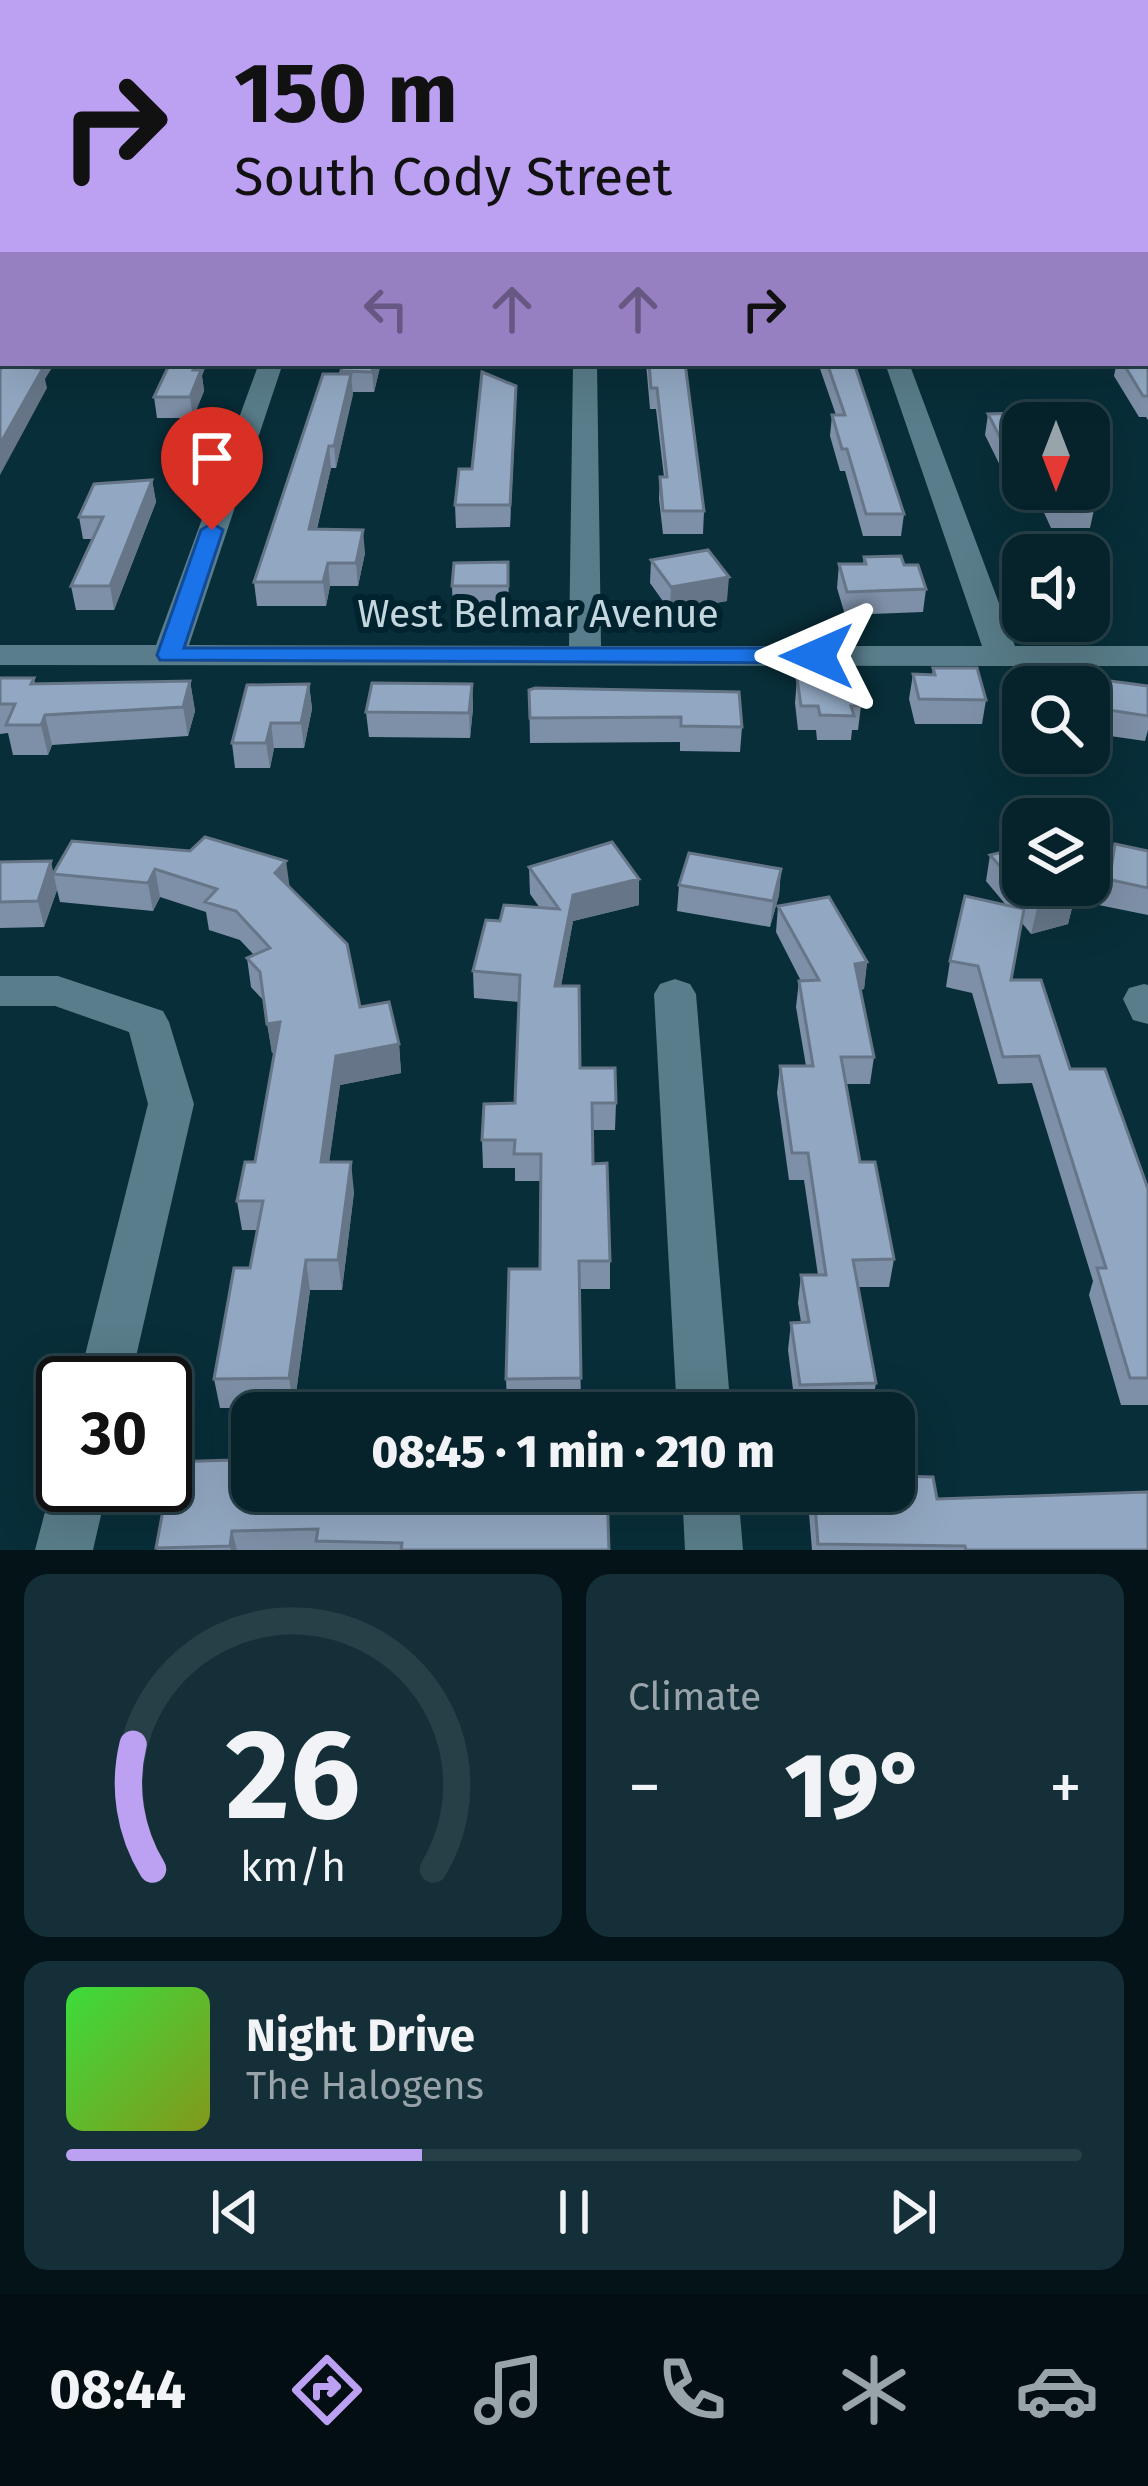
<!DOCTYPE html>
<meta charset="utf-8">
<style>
:root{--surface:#06222b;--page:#142f37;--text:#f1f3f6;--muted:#98a4a9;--line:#273f47;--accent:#bca0f2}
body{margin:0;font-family:"Fira Sans",sans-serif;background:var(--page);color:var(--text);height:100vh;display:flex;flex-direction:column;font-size:45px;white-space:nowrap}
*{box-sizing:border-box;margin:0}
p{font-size:39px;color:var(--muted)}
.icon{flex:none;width:66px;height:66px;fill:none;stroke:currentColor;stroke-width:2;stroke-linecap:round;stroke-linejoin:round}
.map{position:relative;height:1550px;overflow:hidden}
.details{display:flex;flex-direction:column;gap:24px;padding:24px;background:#031318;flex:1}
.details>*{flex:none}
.hud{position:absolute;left:0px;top:0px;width:1149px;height:366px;box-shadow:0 12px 48px #0002,0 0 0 3px var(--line);background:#bca0f2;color:#111;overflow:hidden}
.needle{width:78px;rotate:180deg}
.tools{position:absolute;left:1002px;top:402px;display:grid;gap:24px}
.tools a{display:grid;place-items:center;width:108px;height:108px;border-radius:24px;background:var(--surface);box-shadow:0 12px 48px #0002,0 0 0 3px var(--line);font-size:60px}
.speed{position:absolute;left:36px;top:1356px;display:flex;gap:24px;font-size:60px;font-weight:700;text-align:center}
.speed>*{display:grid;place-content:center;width:156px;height:156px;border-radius:50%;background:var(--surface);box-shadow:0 12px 48px #0002,0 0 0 3px var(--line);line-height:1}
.speed .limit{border:6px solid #111;border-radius:18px;background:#fff;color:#111}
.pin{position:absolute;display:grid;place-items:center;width:102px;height:102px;color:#fff;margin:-123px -51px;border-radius:50% 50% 50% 0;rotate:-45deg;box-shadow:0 0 12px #0007}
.pin .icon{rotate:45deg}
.me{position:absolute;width:132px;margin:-66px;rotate:270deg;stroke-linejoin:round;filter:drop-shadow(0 0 9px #0008)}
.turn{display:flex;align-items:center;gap:42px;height:252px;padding:0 36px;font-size:54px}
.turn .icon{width:156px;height:156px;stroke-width:2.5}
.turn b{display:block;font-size:84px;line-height:102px}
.lanes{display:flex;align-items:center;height:114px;padding:0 36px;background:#0003;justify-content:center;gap:60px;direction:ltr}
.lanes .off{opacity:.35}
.big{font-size:90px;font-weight:800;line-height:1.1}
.details .tile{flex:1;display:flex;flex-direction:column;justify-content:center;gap:18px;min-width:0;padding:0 42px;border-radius:24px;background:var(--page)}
.details .dial{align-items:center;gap:0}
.dial svg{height:312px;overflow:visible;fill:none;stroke:var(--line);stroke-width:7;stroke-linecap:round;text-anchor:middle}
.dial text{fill:var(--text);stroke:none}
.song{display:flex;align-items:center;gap:36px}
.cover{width:144px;height:144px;border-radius:18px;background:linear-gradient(135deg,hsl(120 70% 55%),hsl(70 70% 35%))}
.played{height:12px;border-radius:6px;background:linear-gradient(90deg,var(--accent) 35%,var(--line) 35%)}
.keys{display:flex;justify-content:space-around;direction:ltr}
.heat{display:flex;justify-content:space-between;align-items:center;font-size:66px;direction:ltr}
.details .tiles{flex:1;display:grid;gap:24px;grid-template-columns:1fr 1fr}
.tile:last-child{grid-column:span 2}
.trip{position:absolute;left:231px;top:1392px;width:684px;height:120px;border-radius:24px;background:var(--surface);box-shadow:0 12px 48px #0002,0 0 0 3px var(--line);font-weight:800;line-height:120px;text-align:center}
.tab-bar{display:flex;height:192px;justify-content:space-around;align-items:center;background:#020e11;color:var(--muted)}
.tab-bar .icon{width:84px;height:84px}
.tab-bar .current{color:var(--accent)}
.tab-bar b{font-size:54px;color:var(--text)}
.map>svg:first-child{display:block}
</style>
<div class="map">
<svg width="1148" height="1550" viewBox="0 0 1148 1550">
<rect width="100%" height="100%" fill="#082e39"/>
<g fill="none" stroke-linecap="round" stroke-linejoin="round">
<path fill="#597d8a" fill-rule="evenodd" d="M547 0H561V3H547Z
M774 0H788L790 3H776Z
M0 107H3L0 120Z
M1146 108H1148V118H1146Z
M1146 170H1148V182H1146Z
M1146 267 1148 268V284L1146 283Z
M3 293V310L0 311V294Z
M259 363H283L189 645 569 646 573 363H597L601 646H982L885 363H909L1015 646H1148V666L0 665V645H156Z
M0 976H58L163 1011 169 1022 194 1104 130 1383H78L148 1104 129 1032 55 1006H0Z
M675 979 690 984 696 994 731 1413H677L654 994 660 984Z
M1144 984 1148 985V1024L1133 1020 1123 999 1129 988Z
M63 1466V1485H108L93 1550H35L52 1485Z
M682 1491H738L743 1550H685Z"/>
</g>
<path fill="#7e90a7" d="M1148 343V420L1146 417H1139L1114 376 1116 366 1114 363H1146Z
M381 363 374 392H353L336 468H331L317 529 365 553 358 586H330L326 606H257L254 582 341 371Z
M646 363H685L704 511 703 534H663L659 499 660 477H664L656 409H650Z
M818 363H854L904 514 901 536H863L845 471H840L830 436 832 415H836Z
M202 376 204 391 193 418H157L154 397Z
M516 386 510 527 456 528 455 505Z
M988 414 1023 423V489H1087L1095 505 1090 528H1051L1041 506H1020L985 435Z
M152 480 156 502 114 610H76L71 586 92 539H83L79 517Z
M864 557 904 565 926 589 923 612 845 615 837 588 839 564H863Z
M651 560 727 601 670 611 650 583Z
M508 562 509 609 453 610 452 586Z
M933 668 986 700 982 724H915L909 699 913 674 932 675Z
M1065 675 1148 686V730L1145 741 1089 733V687H1063Z
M0 678H34L35 684 190 681 195 711 188 736 52 745 48 755H13L8 733 0 734Z
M797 678 861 706 858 730H852L851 740H817L816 730H798L795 703Z
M309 684 312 709 304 748H274L270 768H235L232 743Z
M472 684 473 708 470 738 369 737 366 712Z
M529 690 742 727 740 752 680 751V742L530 743Z
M72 841 290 887 360 1007 399 1044 401 1073 340 1085 329 1162 354 1192 342 1290H310L294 1408H220L214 1379 250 1268 257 1230H242L237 1201 255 1162 274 1053H272L264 1001 251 987 247 958 254 955 240 940 209 930 206 912 160 897 153 911 60 902 57 890 44 927 0 928V862L54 873Z
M1115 844 1148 851V915L1074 900 1068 924 1031 934 1022 923 1011 980 1148 1189V1405H1121L1089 1295 1093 1281 1032 1083 998 1084 972 993 946 987 950 961 1006 905 986 881 990 855 1023 885H1089V854L1108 874Z
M529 867 639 879V905L573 921 561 986 580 1068 616 1103 615 1130H593V1164L610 1261V1289H579L581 1406H507L506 1379 540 1269 541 1181H515V1168H483L482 1140 515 1103 519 1002 474 998 473 971 500 921 540 908 530 894Z
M781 869 779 895 770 927 677 911 679 885Z
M778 906 867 962 864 989 860 990 874 1057 870 1084H846L860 1162 894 1259 889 1287H858L876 1383 871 1411 796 1413 788 1350 791 1323 801 1322 798 1303 801 1275H818L804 1180H789L777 1093 780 1066H806L796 1007 799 981H801L776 932Z
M252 1491 609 1550H157L156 1548Z
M810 1491H894L937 1499 1148 1550H812L808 1501Z"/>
<path fill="#667688" d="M3 48V65L0 68V51Z
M39 363H55L45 379 47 388 0 475V444Z
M196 363H207L202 376 204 391 193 418 190 397 193 370Z
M374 363H381L374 392 372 372Z
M351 374 353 395 336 468 334 446Z
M516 386V406L510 527V505Z
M329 446 331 468 311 552 309 529Z
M152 480 156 502 114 610 110 586Z
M363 530 365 553 358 586 356 563Z
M328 563 330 586 326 606 323 582Z
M729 577 727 601 670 611 671 587Z
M1110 586 1104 609 1089 611V588Z
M190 681 195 711 188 736 183 707Z
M309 684 312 709 304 748 301 723Z
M472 684 473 708 470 738 469 713Z
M45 715 52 745 48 755 41 725Z
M271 723 274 748 270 768 266 743Z
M51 861 57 890 44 927 38 901Z
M286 861 290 889 275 873Z
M155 869 160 897 153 911 148 883Z
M781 869 779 895 770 927 773 901Z
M639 879V905L573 921 556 1013 555 986 573 895Z
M1074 898 1068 924 1031 934 1037 908Z
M867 962 864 989 852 991 855 964Z
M280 1022 284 1051 272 1053 267 1024Z
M399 1044 401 1073 340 1085 325 1192 321 1162 336 1056Z
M351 1162 354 1192 342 1290 338 1260Z
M306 1260 310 1290 294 1408 289 1378Z
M232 1531 237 1550H231L230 1546Z"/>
<path fill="#92a8c2" stroke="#667688" stroke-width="3" d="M131 0H170L168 3H128Z
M254 0H283L282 3H252Z
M492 0H518V3H492Z
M583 0H609V3H583Z
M717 0H753L754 3H718Z
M816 0H845L847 3H818Z
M941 0H1111L1114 3H943Z
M0 32H3V48L0 51Z
M1146 340 1148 343V396H1143L1123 363H1146Z
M5 363H39L36 368H43L0 444V370Z
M170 363H196L193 370H201L190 397H154Z
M343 363H374L372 372 341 371Z
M649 363H685L704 511H663L660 477H667L657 388H651Z
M827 363H854L904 514H866L847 449H842L832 415H845Z
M482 372 516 386 510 505H455L459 469H472Z
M323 374H351L334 446H329L309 529 363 530 356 563H328L323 582H254Z
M1021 413 1025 423H1023V482L988 414Z
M152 480 110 586H71L103 517H79L94 484Z
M1047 489H1087L1095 505H1055Z
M708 550 729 577 671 587 651 560Z
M1077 550 1081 555H1040Z
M901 556 904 565H918L926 589 847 592 839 564H866L864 557Z
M508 562V586H452L454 563Z
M1089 563 1110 586 1089 588Z
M933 668H977L986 700 919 699 913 674 935 675Z
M1065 675 1148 686V716L1089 707V687H1065Z
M0 678H34L31 684 190 681 183 707 45 715 41 725H6L15 704H0Z
M797 678 856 679 861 706H851L854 716 820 715 818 706H801Z
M372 683 472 684 469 713 366 712Z
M309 684 301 723H271L266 743H232L247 685Z
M535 688 739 692 742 727 681 726V717L530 718 529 690Z
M205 837 286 861 275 873 347 944 360 1007 389 1002 399 1044 336 1056 321 1162H351L338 1260H306L289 1378 214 1379 234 1268H250L263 1201H237L245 1162H255L280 1022 267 1024 260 972 247 958 270 948 236 911 205 902 217 889 155 869 148 883 53 874 72 841 190 851Z
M612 842 639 879 573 895 555 986H579L580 1068H615L616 1103H592L593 1164 607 1163 610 1261H579L581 1378 506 1379 509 1269H540L541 1154H514L515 1140H482L484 1104 515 1103 520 975 473 971 486 920 500 921 504 905 559 909 529 867Z
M1115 844 1148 851V888L1089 875V854L1110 876Z
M1023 847V885H1062L1074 898 1037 908 990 855Z
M689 853 781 869 773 901 679 885Z
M51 861 38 901 0 902V862Z
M965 896 1024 909 1011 980H1041L1070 1069H1105L1148 1189V1378H1130L1097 1268H1106L1039 1056 1003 1057 978 966 950 961Z
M829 897 867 962 855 964 874 1057H841L860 1162H875L894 1259 853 1260 876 1383 800 1385 791 1323 809 1322 801 1275H826L808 1153H792L780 1066H813L799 981 819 980 778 906Z
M234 1444H252V1491H607L609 1550H401L402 1543 316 1541 318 1529 232 1531 230 1546 156 1548 172 1462 232 1460Z
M894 1476 933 1477 937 1499 1148 1492V1550H966L965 1546 818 1544 814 1491H894Z"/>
<path fill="#1a73e8" stroke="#114b97" stroke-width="3" d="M212 523 223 530 184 648H817L829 656 817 663 160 660 157 655 201 530Z"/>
<g text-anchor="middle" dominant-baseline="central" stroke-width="12" stroke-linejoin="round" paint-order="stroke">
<g font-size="39" fill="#c4d7de" stroke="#00242f">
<text x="538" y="614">West Belmar Avenue</text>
</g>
</g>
</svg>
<div class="tools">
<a><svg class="needle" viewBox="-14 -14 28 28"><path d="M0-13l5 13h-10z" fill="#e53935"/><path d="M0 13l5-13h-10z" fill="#98a4a9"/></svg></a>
<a><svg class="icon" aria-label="sound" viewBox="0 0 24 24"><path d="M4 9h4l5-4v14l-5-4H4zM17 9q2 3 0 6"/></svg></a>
<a><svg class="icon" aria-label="search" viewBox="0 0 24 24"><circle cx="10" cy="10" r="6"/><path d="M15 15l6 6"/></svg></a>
<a><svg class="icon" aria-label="layers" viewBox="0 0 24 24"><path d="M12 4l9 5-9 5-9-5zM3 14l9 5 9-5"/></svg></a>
</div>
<div class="speed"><div class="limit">30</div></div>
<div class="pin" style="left:212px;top:530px;background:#d93025"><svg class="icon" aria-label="arrive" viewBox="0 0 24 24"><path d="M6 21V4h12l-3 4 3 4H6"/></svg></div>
<svg class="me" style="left:817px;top:656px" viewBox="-20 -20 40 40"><path d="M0-17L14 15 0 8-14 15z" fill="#1a73e8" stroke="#fff" stroke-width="4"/></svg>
<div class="trip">08:45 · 1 min · 210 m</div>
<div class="hud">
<div class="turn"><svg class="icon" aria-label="right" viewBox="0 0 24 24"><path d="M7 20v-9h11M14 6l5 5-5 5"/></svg><div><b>150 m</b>South Cody Street</div></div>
<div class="lanes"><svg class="icon off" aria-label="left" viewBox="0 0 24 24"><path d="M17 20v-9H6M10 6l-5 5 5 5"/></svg><svg class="icon off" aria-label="ahead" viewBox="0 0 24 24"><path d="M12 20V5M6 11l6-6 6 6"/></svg><svg class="icon off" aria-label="ahead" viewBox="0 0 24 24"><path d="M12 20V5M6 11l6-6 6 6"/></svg><svg class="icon" aria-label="right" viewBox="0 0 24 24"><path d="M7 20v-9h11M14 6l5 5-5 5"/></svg></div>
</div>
</div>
<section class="details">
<div class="tiles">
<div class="tile dial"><svg viewBox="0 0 100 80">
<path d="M14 69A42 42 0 1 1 86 69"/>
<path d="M14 69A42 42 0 0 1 9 37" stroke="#bca0f2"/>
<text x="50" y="56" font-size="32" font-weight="700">26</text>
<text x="50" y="72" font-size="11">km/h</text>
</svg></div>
<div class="tile"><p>Climate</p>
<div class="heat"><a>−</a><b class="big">19°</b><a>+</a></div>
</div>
<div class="tile">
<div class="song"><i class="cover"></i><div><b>Night Drive</b><p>The Halogens</p></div></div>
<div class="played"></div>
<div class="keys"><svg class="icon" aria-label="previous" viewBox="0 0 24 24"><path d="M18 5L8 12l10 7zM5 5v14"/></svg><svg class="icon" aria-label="pause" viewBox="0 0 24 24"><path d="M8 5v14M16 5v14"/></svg><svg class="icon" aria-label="next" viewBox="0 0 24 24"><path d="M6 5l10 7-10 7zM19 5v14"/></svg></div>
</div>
</div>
</section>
<nav class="tab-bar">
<b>08:44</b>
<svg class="icon current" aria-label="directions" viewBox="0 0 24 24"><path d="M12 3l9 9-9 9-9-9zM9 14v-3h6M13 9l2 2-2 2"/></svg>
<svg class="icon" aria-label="music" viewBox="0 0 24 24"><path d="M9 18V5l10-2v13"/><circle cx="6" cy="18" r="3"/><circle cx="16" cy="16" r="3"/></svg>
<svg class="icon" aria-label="phone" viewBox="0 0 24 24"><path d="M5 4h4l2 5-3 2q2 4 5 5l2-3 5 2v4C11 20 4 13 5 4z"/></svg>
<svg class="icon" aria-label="climate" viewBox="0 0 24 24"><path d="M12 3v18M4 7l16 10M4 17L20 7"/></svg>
<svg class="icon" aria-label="car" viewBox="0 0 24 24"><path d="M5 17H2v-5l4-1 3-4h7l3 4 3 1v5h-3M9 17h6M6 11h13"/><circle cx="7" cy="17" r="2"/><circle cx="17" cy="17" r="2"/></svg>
</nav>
